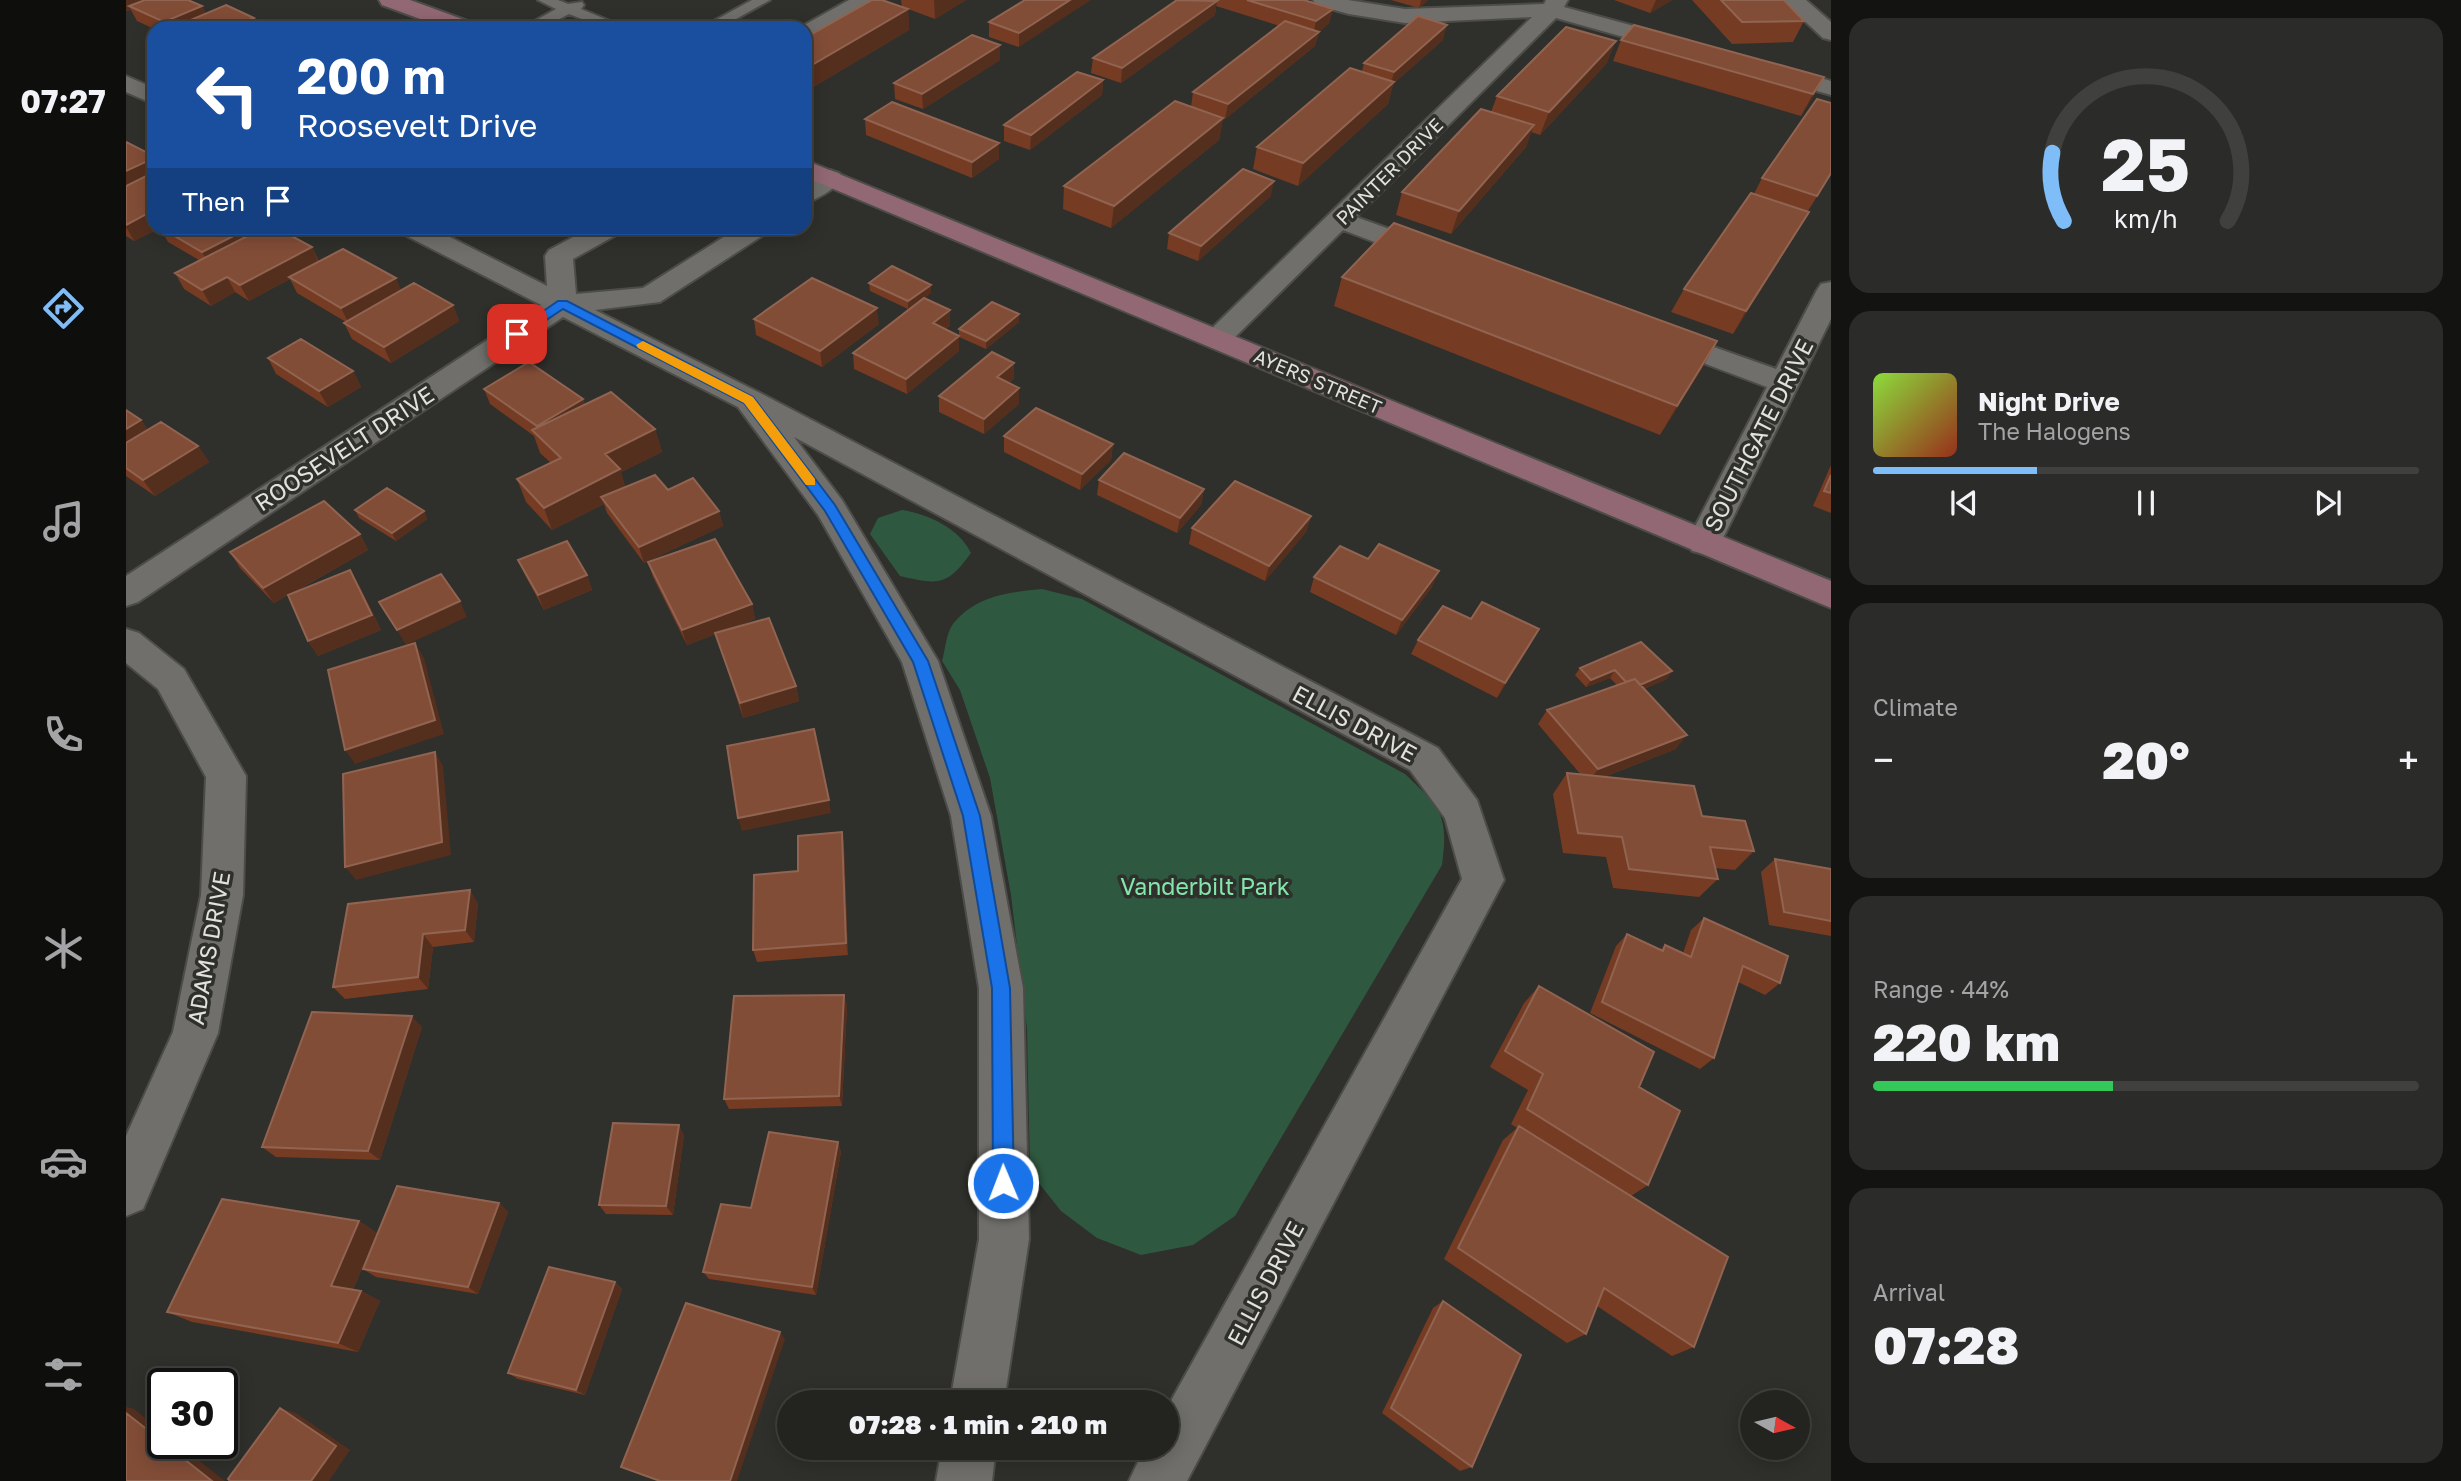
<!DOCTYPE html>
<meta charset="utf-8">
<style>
:root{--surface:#232320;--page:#2b2b29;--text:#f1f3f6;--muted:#a3a4a5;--line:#40403e;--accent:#7fbdf9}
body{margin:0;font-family:"Golos Text",sans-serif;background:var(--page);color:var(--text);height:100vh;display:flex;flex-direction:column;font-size:26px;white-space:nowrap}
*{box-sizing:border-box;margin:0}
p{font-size:23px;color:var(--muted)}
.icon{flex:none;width:38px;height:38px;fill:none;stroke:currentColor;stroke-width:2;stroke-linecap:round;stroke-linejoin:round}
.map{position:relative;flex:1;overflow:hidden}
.drawer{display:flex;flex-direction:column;gap:18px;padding:18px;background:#131312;width:630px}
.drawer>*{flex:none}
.top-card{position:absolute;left:21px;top:21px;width:665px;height:214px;border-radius:21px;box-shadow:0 4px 18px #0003,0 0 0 2px var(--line);background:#1a4fa0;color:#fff;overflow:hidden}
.needle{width:46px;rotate:98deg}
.buttons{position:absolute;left:1614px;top:1390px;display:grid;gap:14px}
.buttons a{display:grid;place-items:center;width:70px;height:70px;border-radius:50%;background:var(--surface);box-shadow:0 4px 18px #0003,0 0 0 2px var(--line);font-size:35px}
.speed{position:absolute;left:21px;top:1368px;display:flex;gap:14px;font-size:35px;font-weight:700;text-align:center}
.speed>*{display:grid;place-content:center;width:91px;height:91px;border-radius:50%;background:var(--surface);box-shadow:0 4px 18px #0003,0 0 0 2px var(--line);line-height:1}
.speed .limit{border:4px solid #111;border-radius:10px;background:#fff;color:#111}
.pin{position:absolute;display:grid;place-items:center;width:60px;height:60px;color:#fff;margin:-30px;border-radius:14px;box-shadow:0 4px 10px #0006}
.me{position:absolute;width:77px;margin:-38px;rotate:359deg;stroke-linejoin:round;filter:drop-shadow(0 0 5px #0008)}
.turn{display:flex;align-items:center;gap:24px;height:147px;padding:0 35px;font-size:32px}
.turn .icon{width:91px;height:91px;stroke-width:2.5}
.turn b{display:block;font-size:49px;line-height:60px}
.then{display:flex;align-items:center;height:66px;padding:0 35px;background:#0003;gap:14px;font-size:26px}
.big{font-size:52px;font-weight:800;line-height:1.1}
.drawer .tile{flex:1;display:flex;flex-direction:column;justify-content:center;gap:10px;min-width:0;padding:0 24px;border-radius:21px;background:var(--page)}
.drawer .dial{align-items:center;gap:0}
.dial svg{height:182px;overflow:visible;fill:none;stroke:var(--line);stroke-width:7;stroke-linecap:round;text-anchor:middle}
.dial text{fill:var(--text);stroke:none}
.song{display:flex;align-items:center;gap:21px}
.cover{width:84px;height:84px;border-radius:10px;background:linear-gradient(135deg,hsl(90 70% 55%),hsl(10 70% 35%))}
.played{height:7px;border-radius:4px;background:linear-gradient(90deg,var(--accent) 30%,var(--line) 30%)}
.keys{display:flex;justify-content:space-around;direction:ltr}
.heat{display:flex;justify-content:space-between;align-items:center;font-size:38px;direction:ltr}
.charge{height:10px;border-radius:5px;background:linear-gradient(90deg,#34c759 44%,var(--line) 0)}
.trip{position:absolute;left:651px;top:1390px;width:402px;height:70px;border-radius:35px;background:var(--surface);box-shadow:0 4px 18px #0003,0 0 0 2px var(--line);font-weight:800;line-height:70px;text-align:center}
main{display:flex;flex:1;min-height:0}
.dock{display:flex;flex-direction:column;width:126px;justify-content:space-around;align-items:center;background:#0e0e0d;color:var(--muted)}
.dock .icon{width:49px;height:49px}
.dock .active{color:var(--accent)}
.dock b{font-size:32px;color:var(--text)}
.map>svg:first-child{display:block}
</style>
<main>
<nav class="dock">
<b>07:27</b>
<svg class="icon active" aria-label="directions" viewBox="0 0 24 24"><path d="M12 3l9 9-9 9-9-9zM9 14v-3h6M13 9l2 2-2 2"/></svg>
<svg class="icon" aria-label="music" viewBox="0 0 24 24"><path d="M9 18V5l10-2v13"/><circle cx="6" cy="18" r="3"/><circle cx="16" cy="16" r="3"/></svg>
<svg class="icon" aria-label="phone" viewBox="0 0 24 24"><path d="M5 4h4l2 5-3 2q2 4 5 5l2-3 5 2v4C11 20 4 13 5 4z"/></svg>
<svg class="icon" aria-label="climate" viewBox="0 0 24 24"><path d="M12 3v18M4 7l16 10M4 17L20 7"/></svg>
<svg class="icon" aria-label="car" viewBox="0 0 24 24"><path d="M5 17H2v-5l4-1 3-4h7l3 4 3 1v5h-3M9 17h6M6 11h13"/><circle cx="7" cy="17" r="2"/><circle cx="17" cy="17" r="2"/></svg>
<svg class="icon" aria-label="filters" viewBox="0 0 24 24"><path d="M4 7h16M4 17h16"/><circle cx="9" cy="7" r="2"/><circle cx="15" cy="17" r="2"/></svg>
</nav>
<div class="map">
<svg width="1705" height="1481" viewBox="0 0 1705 1481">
<rect width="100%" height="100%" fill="#2f2f2b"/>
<path fill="#2e5940" d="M776 510C802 514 833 528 845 553 821 586 813 585 774 576L744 534 752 518Z
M916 589 956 599 1279 774C1314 808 1323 814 1316 865L1109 1216 1067 1245 1015 1255 971 1238 935 1211 904 1172 901 1029 885 895 864 778 834 690 816 661C819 651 820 633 827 624 849 596 883 592 916 589Z"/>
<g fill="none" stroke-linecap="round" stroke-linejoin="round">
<g stroke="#4c4c49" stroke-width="4">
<path id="lane" d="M412 0H432L442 4 456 2 458 5 455 9 501 28H479L443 14 416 28H396L430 9Z
M626 0H644L594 28H575Z"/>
</g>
<g stroke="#4c4c49" stroke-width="4">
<path id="street" d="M723 0H750L747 5 679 41V28H673Z
M1187 0H1222L1279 9 1418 4 1420 0H1442L1438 7 1563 41 1566 46 1563 51 1555 53 1430 18 1230 217 1316 248 1320 254 1316 260 1306 262 1296 260 1217 230 1101 345 1091 348 1081 345 1076 339 1081 333 1406 17 1279 23 1223 14 1190 5Z
M1656 0H1680L1705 22V40L1697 38Z
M1643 63 1705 81V95L1635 75 1631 70 1635 65Z
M0 76 28 88V104L0 92Z
M704 170 713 173 717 178C709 189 692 199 679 203V183L695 173Z
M273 228H306L421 286 419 256 423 250 464 228H496L492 234 447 259 450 294 517 288 612 228H643L639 234 534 302 469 310 634 393 1312 748 1351 800 1378 880 1061 1481H1003L1019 1447H1041V1408L1336 879 1319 818 1284 770 668 437 716 500 812 661 865 816 897 988 903 1239 878 1402H824L853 1239V988L825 816 776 662 692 515 612 407 437 317 12 602 0 606V576L415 305 277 234Z
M1705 282V319L1595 542 1590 551 1578 554 1566 551 1561 542 1641 387 1524 343 1519 337 1524 331 1534 328 1650 369 1691 290 1695 284Z
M0 629 13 633 58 669 120 776 117 895 92 1033 17 1209 0 1216V1136L47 1032 75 895 80 777 32 689 0 663Z
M816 1447H870L866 1481H810Z"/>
</g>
<g stroke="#4c4c49" stroke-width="4">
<path id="secondary" d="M253 0H284L347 23 350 28H319L256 5Z
M679 160 1705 581V608L679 177Z"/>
</g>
<use href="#lane" fill="#706f6b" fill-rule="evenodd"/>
<use href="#street" fill="#706f6b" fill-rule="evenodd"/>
<use href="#secondary" fill="#916873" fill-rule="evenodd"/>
</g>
<path fill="#763b23" d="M0 0 76 6 80 14 132 28 28 29 11 21 5 10 0 11Z
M775 0H840L809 19 782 9 783 30 679 92V38L776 7Z
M899 0 893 47 863 37V22Z
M1051 0H1178L1207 9 1203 23 1193 32 1189 46 1099 119 1097 118 1093 140 985 228 937 209 938 186 1065 107 1067 92 1154 26 1090 6 1089 15 995 83 965 73 967 58Z
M1265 0H1302L1293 8Z
M1488 0H1546L1524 13Z
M1566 0H1658L1678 21 1667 42 1606 44Z
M1317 40 1267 84 1262 104 1172 186 1127 169 1131 147 1236 71 1238 63Z
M1495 40 1698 77 1675 116 1487 61Z
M874 45V60L797 109 769 99 768 83Z
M1481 63 1414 135 1405 132 1400 147 1325 234 1270 215 1276 192 1365 112 1371 96Z
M977 80 976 95 904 150 878 141V125Z
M1705 103V174L1682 211 1683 212 1670 234 1607 334 1545 312 1558 289 1628 194 1636 178Z
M739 119 873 159 846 178 740 135Z
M0 142 28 228H151L186 247 193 261 275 290 327 305 333 321 265 363 226 339 218 323 220 322 171 293 164 279 123 301 109 292 85 306 58 289 49 273 73 260 42 242 34 228 8 241 0 236Z
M1145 196 1072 261 1041 249 1043 233Z
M1216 277 1591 341 1575 370 1534 435 1208 306Z
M743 283 805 293 798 298 824 310V326L820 329 833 335V329L893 314V322L860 349 833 337V351L781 394 728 369 727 353 782 309 744 291Z
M628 319 753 324 696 367 630 335Z
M142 358 227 371 235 387 202 407 150 374Z
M888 363V378L883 383 893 388V404L858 434 813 412V396Z
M358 389 457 399 459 405 529 429 536 452 495 472 499 487 542 490 593 511 597 526 518 563 481 513 478 504 426 530 400 502 391 479 425 463 414 453 408 436 364 404Z
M0 410 15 420 22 430 72 446 83 462 29 496 0 476Z
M878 436 987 444 985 460 954 490 878 452Z
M1705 465V513L1687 506Z
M973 480 1078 489 1075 505 1051 533 971 495Z
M229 510 298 511 301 519 270 541 233 518Z
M1185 516 1180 532 1139 581 1063 544 1066 528Z
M234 534 242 550 163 595 233 585 255 630 192 656 182 641 162 595 148 603 114 568 104 552Z
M392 560 461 575 466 590 418 610 399 575Z
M522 562 626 604 629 619 603 629 670 686 673 701 617 718 590 634 561 645 527 577Z
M1188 577 1306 587 1270 635 1184 592Z
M1345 619 1405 644 1371 698 1285 654 1292 640Z
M1515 642 1541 679 1518 689 1550 749 1478 777 1576 816 1628 851 1609 870 1589 868 1592 879 1573 897 1487 888 1480 857 1437 853 1427 794 1441 773 1455 775 1412 724 1421 710 1491 685 1484 678 1460 687 1449 675 1454 668Z
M716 832 718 846 722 955 631 962 627 950 672 871Z
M1649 859 1705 869V936L1643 925 1635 872Z
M352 903 348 942 307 947 302 989 219 999 207 987Z
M1578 918 1654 983 1639 995 1612 982 1588 1058 1574 1069 1464 1013 1490 946 1501 934 1534 950 1539 945 1557 953 1565 930Z
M1413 986 1513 1087 1522 1185 1505 1196 1568 1347 1546 1356 1471 1306 1460 1334 1441 1343 1318 1259 1377 1140 1391 1128 1385 1124 1402 1090 1364 1067 1398 1003Z
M718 995 721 1006 716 1106 603 1109 598 1099Z
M296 1027 254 1160 150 1157 136 1147Z
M558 1135 547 1215 480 1214 473 1205Z
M712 1142 715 1152 690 1295 583 1279 577 1272 625 1208Z
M373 1203 382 1212 352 1294 250 1277 237 1269Z
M233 1221 251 1233 227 1290 235 1291 254 1301 232 1352 66 1322 41 1312Z
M489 1282 496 1289 459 1395 392 1379 382 1373Z
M1317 1301 1346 1467 1334 1471 1256 1413 1307 1308Z"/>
<path fill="#552f1e" d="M0 0H30L3 6 5 10 0 11Z
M808 0H840L809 19Z
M944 0H965L893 47V33Z
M1295 0H1302L1293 8Z
M1530 0H1546L1524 13Z
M1091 1 1089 15 995 83 996 68Z
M76 6 83 21 48 27V28H41L38 22Z
M782 9 783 30 679 92V69Z
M1207 9 1203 23 1193 32 1189 46 1099 119 1102 104 1187 36 1190 21Z
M128 18 132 28H105Z
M1321 25 1317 40 1267 84 1262 104 1172 186 1177 163 1265 84 1268 72Z
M1490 41 1481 63 1414 135 1423 112Z
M874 45V60L797 109 796 94Z
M1698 77 1686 99 1675 116 1687 94Z
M977 80 976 95 904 150 905 135Z
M1097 118 1093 140 985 228 988 206Z
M1408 125 1400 147 1325 234 1333 211Z
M873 143V159L846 178V162Z
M28 158V177L0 191V171Z
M1148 181 1145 196 1072 261 1075 246Z
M28 210V228H34L8 241 0 227V225Z
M1683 212 1670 234 1607 334 1620 311Z
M123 228H150L85 267 76 252Z
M186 247 193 263 123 301 114 285Z
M101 277 109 292 85 306 76 290Z
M270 278 277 294 223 324 215 308Z
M805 285V293L782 309V301Z
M327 305 333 321 265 363 258 347Z
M751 308 753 324 696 367 694 351Z
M824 310V326L807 339V323Z
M893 314V322L860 349V341Z
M833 336V351L781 394 780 379Z
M1591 341 1575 370 1534 435 1551 406Z
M888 363V378L871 393V377Z
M227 371 235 387 202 407 193 391Z
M893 388V404L858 434V419Z
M457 399 462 414 418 442 411 426Z
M15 420 26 436 0 451V429Z
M529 429 536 452 495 472 501 492 475 497 478 504 426 530 418 508 479 454Z
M987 444 985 460 954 490 956 474Z
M72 446 83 462 29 496 17 480Z
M1078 489 1075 505 1051 533 1054 518Z
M298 511 301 519 270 541 266 533Z
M593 511 597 526 518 563 513 547Z
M1185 516 1180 532 1139 581 1143 566Z
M234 534 242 550 148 603 137 588Z
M224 570 233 585 255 630 192 656 182 641Z
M1313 571 1306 587 1270 635 1276 620Z
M461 575 466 590 418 610 412 595Z
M334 601 341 617 280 645 271 630Z
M626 604 629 619 561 645 556 630Z
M1413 629 1405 644 1371 698 1379 683Z
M289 643 298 658 318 734 229 764 219 750Z
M1489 670 1484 678 1460 687 1465 680Z
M1546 671 1541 679 1501 696 1506 688Z
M670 686 673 701 617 718 614 703Z
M1561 735 1550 749 1462 783 1472 769Z
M309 752 317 766 325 855 230 880 219 867Z
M703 800 705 813 616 831 612 818Z
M716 832 718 846 722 955 720 943Z
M344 890 352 903 348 942 339 930Z
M297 934 307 947 302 989 292 977Z
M718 995 721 1006 716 1106 713 1096Z
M286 1016 296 1027 254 1160 242 1151Z
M553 1125 558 1135 547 1215 540 1206Z
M712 1142 715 1152 690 1295 686 1287Z
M373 1203 382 1212 352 1294 342 1287Z
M233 1221 251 1233 224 1297 205 1286Z
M489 1282 496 1289 459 1395 450 1390Z
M235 1291 254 1301 232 1352 212 1343Z
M654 1332 659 1339 611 1481H604Z
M0 1407 8 1409 37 1432V1442L0 1413Z
M154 1408 170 1413 224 1450 203 1481H185Z
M39 1444H52L99 1481H86Z"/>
<path fill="#824d37" stroke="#906451" stroke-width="2" d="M19 0H62L76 6 38 22 3 6Z
M746 0H756L782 9 679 69V38Z
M899 0H944L893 33 863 22Z
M1051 0 1091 1 996 68 967 58Z
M1121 0H1178L1207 9 1190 21Z
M1595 0H1658L1678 21 1616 22Z
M100 5 128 18 105 28H50L48 27Z
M1292 16 1321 25 1268 72 1238 63Z
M1159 21 1193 32 1102 104 1067 92Z
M1508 25 1698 77 1687 94 1495 40Z
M1440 27 1490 41 1423 112 1371 96Z
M846 35 874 45 796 94 768 83Z
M1224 68 1268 82 1177 163 1131 147Z
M951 72 977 80 905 135 878 125Z
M1691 99 1705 103V173L1691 196 1636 178Z
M1049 101 1097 118 988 206 938 186Z
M766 102 873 143 846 162 739 119Z
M1355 109 1408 125 1333 211 1276 192Z
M0 142 28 156V158L0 171Z
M1117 169 1148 181 1075 246 1043 233Z
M28 172V210L0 225V186Z
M1625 193 1683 212 1620 311 1558 289Z
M1268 223 1591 341 1551 406 1216 277Z
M35 228H123L76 252Z
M137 228H151L186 247 114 285 101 277 76 290 49 273Z
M217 249 270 278 215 308 163 277Z
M766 266 805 285 782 301 743 283Z
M686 278 751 308 694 351 628 319Z
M288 283 327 305 258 347 218 323Z
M798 298 824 310 807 323 833 336 780 379 727 353Z
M866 302 893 314 860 341 833 329Z
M175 339 227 371 193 391 142 358Z
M866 352 888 363 871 377 893 388 858 419 813 396Z
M403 362 457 399 411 426 358 389Z
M485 392 529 429 479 454 494 469 418 508 391 479 435 458 406 430Z
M910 408 987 444 956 474 878 436Z
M0 410 15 420 0 429Z
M35 422 72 446 17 480 0 468V443Z
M998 453 1078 489 1054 518 973 480Z
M529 475 542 490 567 478 593 511 513 547 475 497Z
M1705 475V493L1698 491Z
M1109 481 1185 516 1143 566 1066 528Z
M261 488 298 511 266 533 229 510Z
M198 501 234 534 137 588 104 552Z
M589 539 626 604 556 630 522 562Z
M441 541 461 575 412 595 392 560Z
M1253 544 1313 571 1276 620 1188 577 1214 546 1242 559Z
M224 570 246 615 182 641 162 595Z
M315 574 334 601 271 630 253 602Z
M1356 602 1413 629 1379 683 1292 640 1317 606 1345 619Z
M643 618 670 686 614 703 589 633Z
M1515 642 1546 671 1514 685 1509 679 1500 682 1489 670 1465 680 1454 668Z
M289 643 309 720 219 750 202 670Z
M1509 679 1561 735 1472 769 1421 710Z
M688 729 703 800 612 818 601 746Z
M309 752 316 842 219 867 217 774Z
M1441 773 1568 786 1576 816 1619 821 1628 851 1584 847 1592 879 1503 869 1496 837 1452 833Z
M716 832 720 943 627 950 628 875 672 871V836Z
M1649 859 1705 869V921L1658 912Z
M344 890 339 930 297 934 292 977 207 987 222 904Z
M1578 918 1662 956 1654 983 1617 966 1588 1058 1476 1002 1501 934 1537 951 1539 945 1565 957Z
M1413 986 1528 1052 1513 1087 1554 1111 1522 1185 1401 1109 1417 1074 1379 1051Z
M718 995 713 1096 598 1099 608 996Z
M186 1012 286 1016 242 1151 136 1147Z
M487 1123 553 1125 540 1206 473 1205Z
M1393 1126 1602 1257 1568 1347 1478 1288 1460 1334 1332 1248Z
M643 1132 712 1142 686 1287 577 1272 595 1204 625 1208Z
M271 1186 373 1203 342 1287 237 1269Z
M96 1199 233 1221 205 1286 235 1291 212 1343 41 1312Z
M423 1267 489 1282 450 1390 382 1373Z
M1317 1301 1395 1355 1346 1467 1265 1408Z
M560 1303 654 1332 604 1481H534L495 1467Z
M154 1408 210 1446 185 1481H104L102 1479Z
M0 1413 37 1442V1444H39L86 1481H0Z"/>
<path fill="#1a73e8" stroke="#114b97" stroke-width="2" d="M432 301H441L627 397 709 505 802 661 854 816 884 988 888 1183 885 1190 877 1193 870 1190 867 1183 866 988 837 816 787 662 699 511 618 403 437 309 395 337H387V332Z"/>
<path fill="#f59e0b" d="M517 341 627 397 689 479V485H680L618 403 512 348 510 345Z"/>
<g text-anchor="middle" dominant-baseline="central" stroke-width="7" stroke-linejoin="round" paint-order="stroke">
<g font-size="19" fill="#e1e1de" stroke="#2f2f2b">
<text transform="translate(1263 171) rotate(-45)">PAINTER DRIVE</text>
<text transform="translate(1192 381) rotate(23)">AYERS STREET</text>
</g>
<g font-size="23" fill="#e1e1de" stroke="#2f2f2b">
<text transform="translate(1632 435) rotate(-63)">SOUTHGATE DRIVE</text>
<text transform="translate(218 448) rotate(-33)">ROOSEVELT DRIVE</text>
<text transform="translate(1229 723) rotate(28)">ELLIS DRIVE</text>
<text transform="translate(82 948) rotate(-80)">ADAMS DRIVE</text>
<text transform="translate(1139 1283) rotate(-62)">ELLIS DRIVE</text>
</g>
<g font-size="23" fill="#83e7ad" stroke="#2f2f2b">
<text x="1079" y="886">Vanderbilt Park</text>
</g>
</g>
</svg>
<div class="buttons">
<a><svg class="needle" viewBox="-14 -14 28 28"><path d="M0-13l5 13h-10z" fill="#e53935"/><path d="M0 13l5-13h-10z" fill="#a3a4a5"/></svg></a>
</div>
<div class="speed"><div class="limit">30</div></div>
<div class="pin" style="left:391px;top:334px;background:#d93025"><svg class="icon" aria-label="arrive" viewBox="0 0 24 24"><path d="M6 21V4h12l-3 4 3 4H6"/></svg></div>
<svg class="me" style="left:877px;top:1183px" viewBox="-20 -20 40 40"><circle r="17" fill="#1a73e8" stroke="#fff" stroke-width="3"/><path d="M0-11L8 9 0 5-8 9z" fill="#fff"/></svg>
<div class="trip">07:28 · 1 min · 210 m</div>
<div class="top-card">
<div class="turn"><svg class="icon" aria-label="left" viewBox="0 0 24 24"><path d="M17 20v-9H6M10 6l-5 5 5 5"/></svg><div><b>200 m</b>Roosevelt Drive</div></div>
<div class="then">Then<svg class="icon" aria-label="arrive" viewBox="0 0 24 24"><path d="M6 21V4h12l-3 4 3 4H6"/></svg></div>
</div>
</div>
<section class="drawer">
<div class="tile dial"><svg viewBox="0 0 100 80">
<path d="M14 69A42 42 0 1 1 86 69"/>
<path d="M14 69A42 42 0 0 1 9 39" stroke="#7fbdf9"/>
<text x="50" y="56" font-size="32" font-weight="700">25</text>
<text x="50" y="72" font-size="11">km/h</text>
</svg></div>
<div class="tile">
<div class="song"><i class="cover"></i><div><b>Night Drive</b><p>The Halogens</p></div></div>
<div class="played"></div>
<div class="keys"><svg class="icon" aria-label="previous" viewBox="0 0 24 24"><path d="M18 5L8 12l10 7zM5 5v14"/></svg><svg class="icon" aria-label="pause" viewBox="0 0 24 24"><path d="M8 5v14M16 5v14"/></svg><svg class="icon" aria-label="next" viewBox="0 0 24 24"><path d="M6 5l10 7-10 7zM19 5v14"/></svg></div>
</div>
<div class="tile"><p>Climate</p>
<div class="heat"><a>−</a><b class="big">20°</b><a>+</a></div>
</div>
<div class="tile"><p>Range · 44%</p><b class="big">220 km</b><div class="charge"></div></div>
<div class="tile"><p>Arrival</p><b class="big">07:28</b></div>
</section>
</main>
